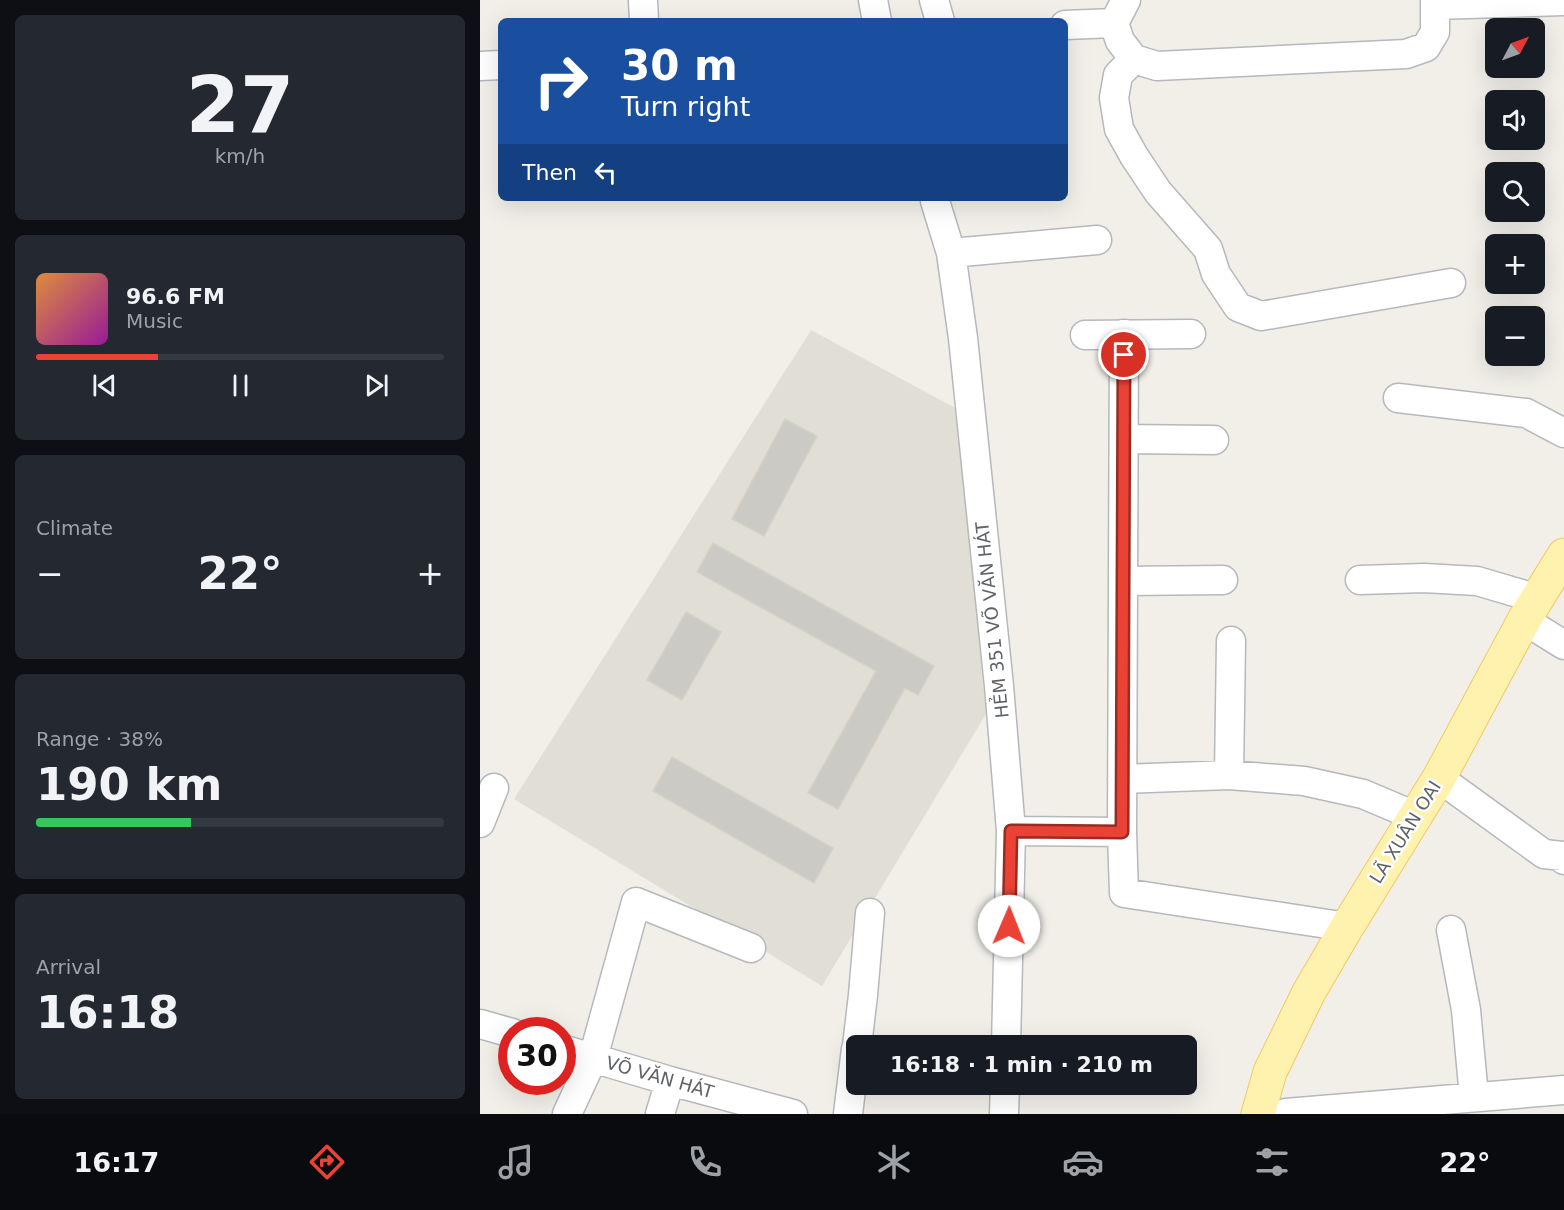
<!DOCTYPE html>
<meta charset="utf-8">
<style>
:root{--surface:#171b24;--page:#242831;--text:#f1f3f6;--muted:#9ea1a6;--line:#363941;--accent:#ea4335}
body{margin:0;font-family:"DejaVu Sans",sans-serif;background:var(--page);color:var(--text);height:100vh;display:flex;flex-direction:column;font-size:22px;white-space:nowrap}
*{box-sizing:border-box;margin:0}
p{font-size:20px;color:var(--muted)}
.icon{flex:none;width:33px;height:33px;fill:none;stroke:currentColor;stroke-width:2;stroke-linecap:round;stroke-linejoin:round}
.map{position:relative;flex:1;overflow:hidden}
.side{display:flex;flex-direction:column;gap:15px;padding:15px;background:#0d0f14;width:480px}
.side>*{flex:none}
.banner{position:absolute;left:18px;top:18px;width:570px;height:183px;border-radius:9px;box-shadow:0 6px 24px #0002;background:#1a4fa0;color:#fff;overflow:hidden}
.needle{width:39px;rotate:49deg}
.fabs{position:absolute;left:1005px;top:18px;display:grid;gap:12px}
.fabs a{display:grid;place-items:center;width:60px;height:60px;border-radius:9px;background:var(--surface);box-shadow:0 6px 24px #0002;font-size:30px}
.speed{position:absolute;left:18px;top:1017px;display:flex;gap:12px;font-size:30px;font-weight:700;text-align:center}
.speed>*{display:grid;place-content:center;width:78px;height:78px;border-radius:50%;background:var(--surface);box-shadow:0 6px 24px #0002;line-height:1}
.speed .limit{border:9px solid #d22;background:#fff;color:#111}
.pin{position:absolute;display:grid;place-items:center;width:51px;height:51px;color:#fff;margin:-26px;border:3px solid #fff;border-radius:50%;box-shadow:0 2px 6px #0007}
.me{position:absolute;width:66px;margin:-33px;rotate:1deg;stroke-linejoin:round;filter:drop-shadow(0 0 4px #0008)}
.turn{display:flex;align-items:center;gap:21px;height:126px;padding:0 24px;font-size:27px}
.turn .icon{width:78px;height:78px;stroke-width:2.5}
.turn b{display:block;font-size:42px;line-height:51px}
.then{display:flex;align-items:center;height:57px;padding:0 24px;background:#0003;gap:12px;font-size:22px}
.big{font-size:45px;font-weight:800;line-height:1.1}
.side .card{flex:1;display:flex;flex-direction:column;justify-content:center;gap:9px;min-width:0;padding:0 21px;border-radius:9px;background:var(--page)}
.side .dial{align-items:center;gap:0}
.dial b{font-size:78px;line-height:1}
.song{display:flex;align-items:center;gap:18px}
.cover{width:72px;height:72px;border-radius:9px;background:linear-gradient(135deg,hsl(30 70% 55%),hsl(300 70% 35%))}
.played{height:6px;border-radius:3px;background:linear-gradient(90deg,var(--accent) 30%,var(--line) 30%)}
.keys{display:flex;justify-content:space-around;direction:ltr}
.heat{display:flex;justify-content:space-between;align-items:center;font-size:33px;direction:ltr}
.charge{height:9px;border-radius:4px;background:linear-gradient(90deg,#34c759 38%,var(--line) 0)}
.trip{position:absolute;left:366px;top:1035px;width:351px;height:60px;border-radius:9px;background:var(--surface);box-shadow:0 6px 24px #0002;font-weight:800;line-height:60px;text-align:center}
.tabs{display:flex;height:96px;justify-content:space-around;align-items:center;background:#090b0e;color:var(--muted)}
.tabs .icon{width:42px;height:42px}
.tabs .on{color:var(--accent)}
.tabs b{font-size:27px;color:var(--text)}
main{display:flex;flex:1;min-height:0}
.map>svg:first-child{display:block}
</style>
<main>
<section class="side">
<div class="card dial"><b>27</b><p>km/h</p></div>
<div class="card">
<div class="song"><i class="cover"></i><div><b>96.6 FM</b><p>Music</p></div></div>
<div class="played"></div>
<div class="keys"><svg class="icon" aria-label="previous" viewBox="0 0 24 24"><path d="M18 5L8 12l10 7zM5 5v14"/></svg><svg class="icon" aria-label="pause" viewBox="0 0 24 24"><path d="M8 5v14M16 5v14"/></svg><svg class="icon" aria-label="next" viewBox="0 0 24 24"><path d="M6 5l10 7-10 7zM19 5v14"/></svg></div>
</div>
<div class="card"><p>Climate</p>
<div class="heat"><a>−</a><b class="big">22°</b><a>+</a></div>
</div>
<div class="card"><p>Range · 38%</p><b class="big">190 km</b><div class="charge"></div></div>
<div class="card"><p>Arrival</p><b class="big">16:18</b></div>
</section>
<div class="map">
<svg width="1084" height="1114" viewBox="0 0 1084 1114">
<rect width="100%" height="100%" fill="#f1efe8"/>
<path fill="#e1ded6" d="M331 330 477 409 506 714 342 986 34 799Z"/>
<path fill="#cccac5" stroke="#d6d1c6" stroke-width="1.5" d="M305 419 337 436 284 536 252 519Z
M233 543 454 666 438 695 425 688 358 809 328 793 396 671 217 572Z
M206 612 241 632 202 700 167 680Z
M192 757 353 848 334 883 173 791Z"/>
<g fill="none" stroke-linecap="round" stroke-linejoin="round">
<g stroke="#b5b8bc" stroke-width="31">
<path id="minor" d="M163 0 164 21
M393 0 397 21
M454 0 460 21
M646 0 634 23 640 41 654 59 677 66 926 54 946 47 955 32V0
M955 5 1084 1
M585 25 634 23
M654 59 638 75 634 98 639 129 654 156 678 192 728 249 736 274 758 307 781 316 971 283
M0 66 21 65
M456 198 455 201 471 253 483 338 519 686 531 831 526 1046
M471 253 617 240
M644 334 642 832 644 893 867 927
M605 335 711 334
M918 398 1046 413 1084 433
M644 439 734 440
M880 580 944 578 997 581 1058 599
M643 581 743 580
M1044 620 1084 645
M749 775 751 641
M959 778 1064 854 1083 856 1084 860
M642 779 749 775 824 781 883 794 935 816
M0 823 14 788
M531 831 642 832
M971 930 986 1010 994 1097
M0 1024 32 1033
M377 1046 383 995 390 913
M82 1049 190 1081 313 1114
M87 1114 113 1058 156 902 271 948
M180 1114 190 1081
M368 1114 376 1049
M524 1114 525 1084
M803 1114 806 1113 1084 1090"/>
</g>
<g stroke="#f2c960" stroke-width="35">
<path id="major" d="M778 1114 790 1072 829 992 867 927 959 778 1044 620 1084 555"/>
</g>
<use href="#minor" stroke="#fff" stroke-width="28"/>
<use href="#major" stroke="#fff2af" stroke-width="33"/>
</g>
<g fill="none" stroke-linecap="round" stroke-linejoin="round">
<g stroke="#982c22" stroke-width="15">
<path id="route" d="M529 926 531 831 642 832 644 355"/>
</g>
<use href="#route" stroke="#ea4335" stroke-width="10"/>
</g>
<g text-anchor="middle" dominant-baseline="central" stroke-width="5" stroke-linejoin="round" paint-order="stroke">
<g font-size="18" fill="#5f6368" stroke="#fff">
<text transform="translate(512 620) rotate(-96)">HẺM 351 VÕ VĂN HÁT</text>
<text transform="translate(925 832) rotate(-58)">LÃ XUÂN OAI</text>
<text transform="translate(180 1077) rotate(16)">VÕ VĂN HÁT</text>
</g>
</g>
</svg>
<div class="fabs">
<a><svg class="needle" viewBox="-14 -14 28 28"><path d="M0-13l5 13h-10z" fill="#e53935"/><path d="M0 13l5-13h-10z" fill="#9ea1a6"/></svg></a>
<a><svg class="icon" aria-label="sound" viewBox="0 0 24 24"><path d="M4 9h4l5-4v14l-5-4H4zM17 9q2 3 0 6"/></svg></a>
<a><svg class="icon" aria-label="search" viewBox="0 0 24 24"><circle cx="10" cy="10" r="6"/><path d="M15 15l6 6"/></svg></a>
<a>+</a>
<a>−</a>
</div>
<div class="speed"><div class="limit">30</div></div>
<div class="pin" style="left:644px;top:355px;background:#d93025"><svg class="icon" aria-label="arrive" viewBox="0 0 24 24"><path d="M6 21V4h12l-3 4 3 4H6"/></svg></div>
<svg class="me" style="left:529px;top:926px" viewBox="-20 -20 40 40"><circle r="19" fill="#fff"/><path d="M0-13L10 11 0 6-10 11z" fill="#ea4335"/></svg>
<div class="trip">16:18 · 1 min · 210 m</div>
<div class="banner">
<div class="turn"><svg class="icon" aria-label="right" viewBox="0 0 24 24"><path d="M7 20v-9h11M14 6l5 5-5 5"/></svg><div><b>30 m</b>Turn right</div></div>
<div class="then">Then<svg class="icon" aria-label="left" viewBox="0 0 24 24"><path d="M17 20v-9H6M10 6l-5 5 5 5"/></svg></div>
</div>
</div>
</main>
<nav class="tabs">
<b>16:17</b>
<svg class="icon on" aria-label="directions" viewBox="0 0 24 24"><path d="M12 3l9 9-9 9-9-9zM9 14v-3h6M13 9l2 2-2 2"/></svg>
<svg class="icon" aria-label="music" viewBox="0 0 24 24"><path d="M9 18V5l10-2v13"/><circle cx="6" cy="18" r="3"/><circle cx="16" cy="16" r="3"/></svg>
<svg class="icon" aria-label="phone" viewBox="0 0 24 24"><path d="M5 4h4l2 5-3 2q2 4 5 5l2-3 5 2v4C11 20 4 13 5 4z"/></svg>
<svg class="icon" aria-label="climate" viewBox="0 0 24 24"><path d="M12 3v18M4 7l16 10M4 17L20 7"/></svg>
<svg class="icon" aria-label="car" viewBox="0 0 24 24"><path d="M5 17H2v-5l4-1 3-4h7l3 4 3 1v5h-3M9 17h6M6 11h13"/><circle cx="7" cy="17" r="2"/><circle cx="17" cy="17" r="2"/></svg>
<svg class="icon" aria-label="filters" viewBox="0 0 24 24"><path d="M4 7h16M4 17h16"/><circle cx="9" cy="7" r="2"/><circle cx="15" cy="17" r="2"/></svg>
<b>22°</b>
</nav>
